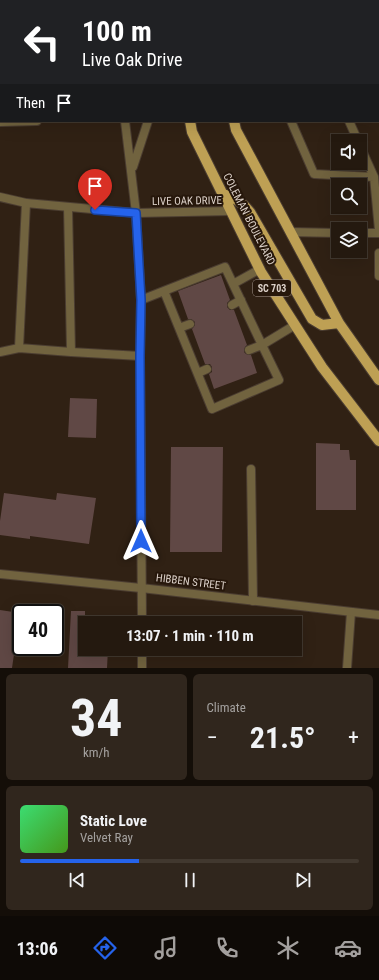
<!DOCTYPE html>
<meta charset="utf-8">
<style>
:root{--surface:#24190f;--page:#30261d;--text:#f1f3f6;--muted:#a3a09e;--line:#41382f;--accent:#2563eb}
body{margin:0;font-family:"Roboto Condensed",sans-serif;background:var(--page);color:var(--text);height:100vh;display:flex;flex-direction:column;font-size:15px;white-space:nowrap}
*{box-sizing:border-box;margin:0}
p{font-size:13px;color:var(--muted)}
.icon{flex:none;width:22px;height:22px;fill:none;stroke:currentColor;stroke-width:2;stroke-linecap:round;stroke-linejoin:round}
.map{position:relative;height:668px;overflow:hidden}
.panel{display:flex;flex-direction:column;gap:6px;padding:6px;background:#140e08;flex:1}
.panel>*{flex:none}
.banner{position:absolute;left:0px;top:0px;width:379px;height:122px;box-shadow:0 4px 16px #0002,0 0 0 1px var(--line);background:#202124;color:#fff;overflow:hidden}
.controls{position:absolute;left:331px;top:134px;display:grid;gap:8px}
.controls a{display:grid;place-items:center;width:36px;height:36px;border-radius:0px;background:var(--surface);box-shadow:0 4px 16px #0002,0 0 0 1px var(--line);font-size:20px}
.speed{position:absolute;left:12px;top:604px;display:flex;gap:8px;font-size:20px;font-weight:700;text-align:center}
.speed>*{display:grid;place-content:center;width:52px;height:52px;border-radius:50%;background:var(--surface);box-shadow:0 4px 16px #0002,0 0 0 1px var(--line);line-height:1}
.speed .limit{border:2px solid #111;border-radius:6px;background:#fff;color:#111}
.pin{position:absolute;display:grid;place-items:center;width:34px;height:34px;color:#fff;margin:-41px -17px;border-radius:50% 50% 50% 0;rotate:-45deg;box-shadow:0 0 4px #0007}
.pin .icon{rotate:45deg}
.me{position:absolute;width:44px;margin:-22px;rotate:0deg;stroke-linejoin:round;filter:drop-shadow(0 0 3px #0008)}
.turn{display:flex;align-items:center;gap:14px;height:84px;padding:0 16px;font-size:18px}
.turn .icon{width:52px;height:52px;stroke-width:2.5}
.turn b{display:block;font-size:28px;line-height:34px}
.then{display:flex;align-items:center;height:38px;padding:0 16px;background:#0003;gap:8px;font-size:15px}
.big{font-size:30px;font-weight:700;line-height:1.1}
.panel .tile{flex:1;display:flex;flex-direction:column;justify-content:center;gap:6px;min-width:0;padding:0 14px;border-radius:6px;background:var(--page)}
.panel .dial{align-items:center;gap:0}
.dial b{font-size:52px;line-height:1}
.song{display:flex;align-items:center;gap:12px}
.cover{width:48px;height:48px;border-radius:6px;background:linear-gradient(135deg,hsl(140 70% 55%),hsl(100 70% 35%))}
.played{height:4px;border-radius:2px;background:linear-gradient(90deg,var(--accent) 35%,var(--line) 35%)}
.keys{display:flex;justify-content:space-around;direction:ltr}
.heat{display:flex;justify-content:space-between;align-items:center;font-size:22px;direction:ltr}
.panel .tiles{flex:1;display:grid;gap:6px;grid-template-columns:1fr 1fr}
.tile:last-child{grid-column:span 2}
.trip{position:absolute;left:78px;top:616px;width:224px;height:40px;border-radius:0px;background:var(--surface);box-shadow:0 4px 16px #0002,0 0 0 1px var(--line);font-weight:700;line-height:40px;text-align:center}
.tabs{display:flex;height:64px;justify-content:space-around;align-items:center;background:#0e0a06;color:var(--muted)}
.tabs .icon{width:28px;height:28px}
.tabs .selected{color:var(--accent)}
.tabs b{font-size:18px;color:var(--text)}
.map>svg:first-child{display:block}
</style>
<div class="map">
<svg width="379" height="668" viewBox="0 0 379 668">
<rect width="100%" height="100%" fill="#302114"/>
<path fill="#604845" d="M221 275 230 300 227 303V307L230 310H234L247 345 245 347 244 352 246 354 251 355 257 373 214 389 209 374 212 372V367L210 364H205L192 329 195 325V322L191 319H188L178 291Z
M70 398 97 399 96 438 68 437Z
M316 443 340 444V450H349L350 460H356V510H316Z
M171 447H223L222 552H170Z
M4 493 56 500 57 493 96 498 89 544 30 536V539L0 535V521Z
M0 610 20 613 12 668H0Z
M71 611H85V649H108L107 668H68Z"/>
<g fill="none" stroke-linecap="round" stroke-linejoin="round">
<g stroke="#4b3d31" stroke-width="10">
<path id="service" d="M83 0V1
M291 121 314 174 374 177
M349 121 358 141
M0 122 37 121
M360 146 374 177 379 230
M379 253V276
M233 284 260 269
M164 291 212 409 279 380 262 345 249 350
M141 300 225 267 262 345 295 325
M232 305 241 300
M179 328 190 324
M19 348 26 203
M0 352 19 348 71 352 68 207
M71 352 140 356
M198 373 207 369
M251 469 253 601
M347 668 351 612"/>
</g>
<g stroke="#4b3d31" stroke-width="10">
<path id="minor" d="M0 197 26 203 136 213 231 211
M290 232 338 233
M360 233H379
M0 574 141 588 379 615"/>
</g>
<g stroke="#4b3d31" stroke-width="10">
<path id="tertiary" d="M126 1V0
M125 121 136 213 141 300 140 356 142 623
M133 167 148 121
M142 649V668"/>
</g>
<g stroke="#4b3d31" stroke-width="12">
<path id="primary" d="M161 0V1
M196 0V1
M190 121 192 132 261 272 322 367 379 441
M234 121 236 130 339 323 379 380
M223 194C235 198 242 202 250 212L312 319 322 325 339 323"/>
</g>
<use href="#service" stroke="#71633f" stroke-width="8"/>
<use href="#minor" stroke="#71633f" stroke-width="8"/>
<use href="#tertiary" stroke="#71633f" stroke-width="8"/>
<use href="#primary" stroke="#bea054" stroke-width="10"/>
</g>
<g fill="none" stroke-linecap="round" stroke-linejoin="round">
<g stroke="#184099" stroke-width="10">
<path id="route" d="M95 210 136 213 141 300 140 356 141 541"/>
</g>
<use href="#route" stroke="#2563eb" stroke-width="7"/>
</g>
<g text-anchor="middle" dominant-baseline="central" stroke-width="4" stroke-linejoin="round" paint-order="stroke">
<rect fill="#26170b" stroke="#a5988f" stroke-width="1" x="253" y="280" width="38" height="16" rx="3"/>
<g font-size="10" font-weight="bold" fill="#dbd0c8">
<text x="272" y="288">SC 703</text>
</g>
<g font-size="11" fill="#dbd0c8" stroke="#26170b">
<text transform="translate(187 201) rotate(-1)">LIVE OAK DRIVE</text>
<text transform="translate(249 219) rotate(63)">COLEMAN BOULEVARD</text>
<text transform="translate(191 582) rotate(7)">HIBBEN STREET</text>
</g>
</g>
</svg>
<div class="controls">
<a><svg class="icon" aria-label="sound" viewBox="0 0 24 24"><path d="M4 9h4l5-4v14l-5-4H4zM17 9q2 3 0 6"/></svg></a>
<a><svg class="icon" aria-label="search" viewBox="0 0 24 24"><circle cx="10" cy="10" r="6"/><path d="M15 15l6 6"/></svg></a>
<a><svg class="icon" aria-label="layers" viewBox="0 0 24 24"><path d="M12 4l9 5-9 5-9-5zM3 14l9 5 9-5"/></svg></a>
</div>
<div class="speed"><div class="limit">40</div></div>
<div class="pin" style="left:95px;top:210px;background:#d93025"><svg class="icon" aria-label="arrive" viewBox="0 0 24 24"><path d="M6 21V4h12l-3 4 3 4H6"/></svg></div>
<svg class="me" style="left:141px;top:541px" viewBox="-20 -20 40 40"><path d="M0-17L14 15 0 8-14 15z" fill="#2563eb" stroke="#fff" stroke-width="4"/></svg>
<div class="trip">13:07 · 1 min · 110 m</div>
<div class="banner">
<div class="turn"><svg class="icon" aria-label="left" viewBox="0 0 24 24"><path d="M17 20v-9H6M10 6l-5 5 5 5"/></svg><div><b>100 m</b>Live Oak Drive</div></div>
<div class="then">Then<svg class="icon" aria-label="arrive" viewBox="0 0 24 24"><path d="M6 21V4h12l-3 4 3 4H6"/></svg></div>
</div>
</div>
<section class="panel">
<div class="tiles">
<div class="tile dial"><b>34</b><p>km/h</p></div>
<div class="tile"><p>Climate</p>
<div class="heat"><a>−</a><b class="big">21.5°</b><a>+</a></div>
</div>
<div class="tile">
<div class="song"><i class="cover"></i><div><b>Static Love</b><p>Velvet Ray</p></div></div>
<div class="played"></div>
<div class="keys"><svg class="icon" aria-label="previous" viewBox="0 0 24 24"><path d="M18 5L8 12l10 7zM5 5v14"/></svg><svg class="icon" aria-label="pause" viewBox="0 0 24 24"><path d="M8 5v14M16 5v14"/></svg><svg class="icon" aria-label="next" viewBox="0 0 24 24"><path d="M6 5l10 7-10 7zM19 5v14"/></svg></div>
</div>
</div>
</section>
<nav class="tabs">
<b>13:06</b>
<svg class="icon selected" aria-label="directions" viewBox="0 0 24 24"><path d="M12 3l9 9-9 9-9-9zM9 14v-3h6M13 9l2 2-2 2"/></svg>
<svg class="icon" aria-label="music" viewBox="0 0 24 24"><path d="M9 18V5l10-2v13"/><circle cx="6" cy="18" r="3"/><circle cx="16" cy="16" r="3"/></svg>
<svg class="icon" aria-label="phone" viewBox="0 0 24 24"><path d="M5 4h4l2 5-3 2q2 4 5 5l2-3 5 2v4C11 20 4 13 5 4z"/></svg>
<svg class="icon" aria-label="climate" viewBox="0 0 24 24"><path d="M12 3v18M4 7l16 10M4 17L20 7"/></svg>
<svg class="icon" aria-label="car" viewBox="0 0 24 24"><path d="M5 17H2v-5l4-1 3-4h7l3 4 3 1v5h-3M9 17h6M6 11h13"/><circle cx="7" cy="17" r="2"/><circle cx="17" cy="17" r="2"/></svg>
</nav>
